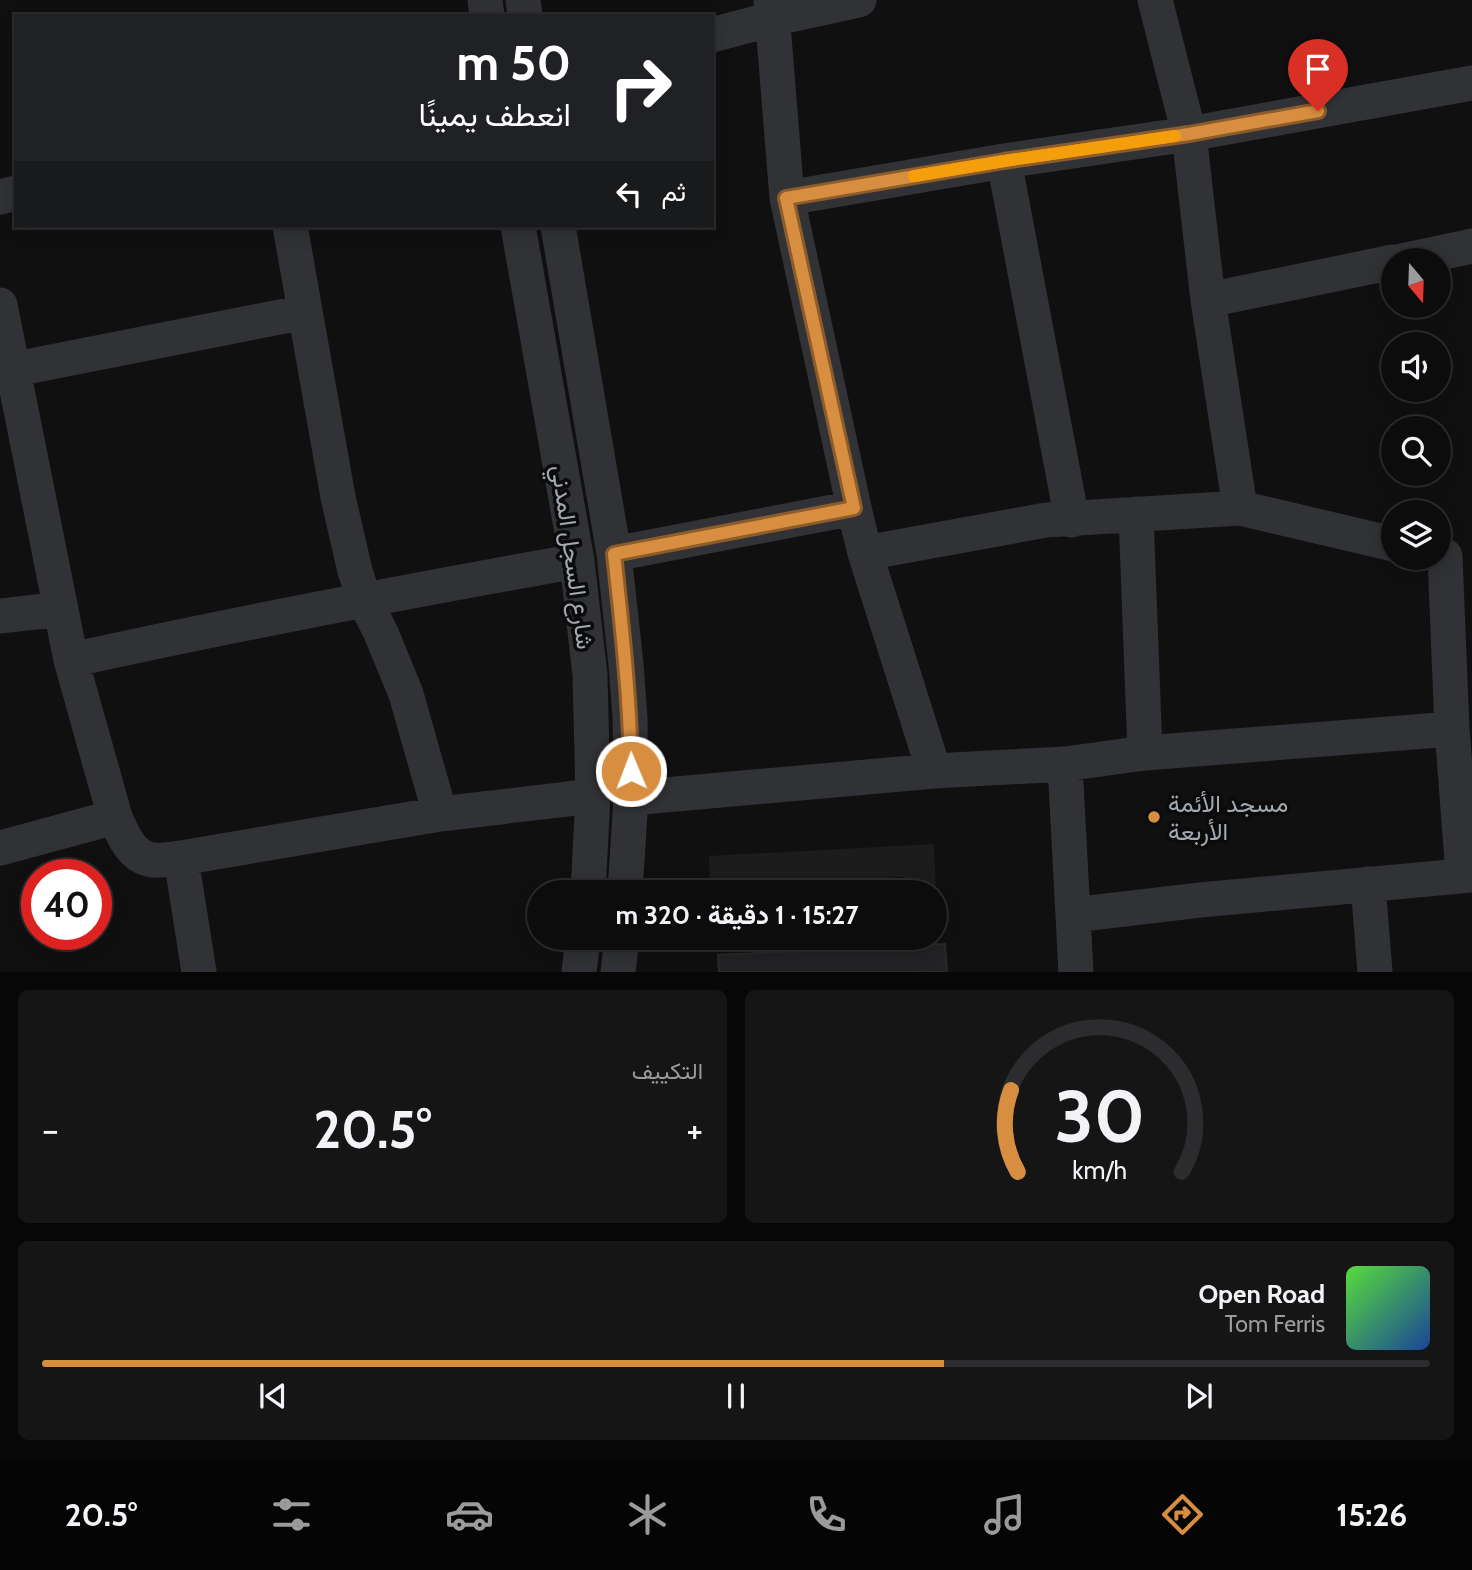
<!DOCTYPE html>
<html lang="ar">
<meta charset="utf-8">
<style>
:root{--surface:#0c0c0d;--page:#151516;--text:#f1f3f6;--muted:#9a9b9d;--line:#2c2c2e;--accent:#d88e40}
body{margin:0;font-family:Cabin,Vazirmatn,sans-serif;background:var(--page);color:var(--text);direction:rtl;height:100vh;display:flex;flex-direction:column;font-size:26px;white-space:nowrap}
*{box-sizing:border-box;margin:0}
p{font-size:23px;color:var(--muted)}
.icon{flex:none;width:38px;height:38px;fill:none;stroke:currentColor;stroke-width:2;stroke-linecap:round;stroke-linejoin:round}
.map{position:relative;height:972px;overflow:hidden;direction:ltr}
.drawer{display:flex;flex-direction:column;gap:18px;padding:18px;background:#070707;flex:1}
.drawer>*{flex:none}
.guide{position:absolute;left:14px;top:14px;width:700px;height:214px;border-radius:0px;box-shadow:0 4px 18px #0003,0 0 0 2px var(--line);direction:rtl;background:#202124;color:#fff;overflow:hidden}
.needle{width:46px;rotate:161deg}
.controls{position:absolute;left:1381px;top:248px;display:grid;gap:14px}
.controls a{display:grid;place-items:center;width:70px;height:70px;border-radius:50%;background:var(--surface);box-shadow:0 4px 18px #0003,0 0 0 2px var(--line);font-size:35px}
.speed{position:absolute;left:21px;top:859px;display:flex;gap:14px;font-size:35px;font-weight:700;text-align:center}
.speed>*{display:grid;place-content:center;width:91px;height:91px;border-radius:50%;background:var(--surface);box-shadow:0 4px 18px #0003,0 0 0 2px var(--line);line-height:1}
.speed .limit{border:10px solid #d22;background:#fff;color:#111}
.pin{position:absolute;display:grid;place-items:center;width:60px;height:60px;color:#fff;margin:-72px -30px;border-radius:50% 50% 50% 0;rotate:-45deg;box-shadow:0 0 7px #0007}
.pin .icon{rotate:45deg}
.me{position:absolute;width:77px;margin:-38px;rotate:359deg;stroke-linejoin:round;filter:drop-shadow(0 0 5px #0008)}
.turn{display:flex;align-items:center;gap:24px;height:147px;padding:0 28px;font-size:32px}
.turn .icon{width:91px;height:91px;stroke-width:2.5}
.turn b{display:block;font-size:49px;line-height:60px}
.then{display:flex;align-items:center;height:66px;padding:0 28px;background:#0003;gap:14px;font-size:26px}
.big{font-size:52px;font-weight:700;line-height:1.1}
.drawer .widget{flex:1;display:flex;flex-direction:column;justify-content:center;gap:10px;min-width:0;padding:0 24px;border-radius:10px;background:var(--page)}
.drawer .dial{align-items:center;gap:0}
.dial svg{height:182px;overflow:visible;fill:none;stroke:var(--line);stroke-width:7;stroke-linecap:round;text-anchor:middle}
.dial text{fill:var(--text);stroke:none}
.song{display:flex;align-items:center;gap:21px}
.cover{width:84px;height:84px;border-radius:10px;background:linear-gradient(135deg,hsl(110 70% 55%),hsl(220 70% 35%))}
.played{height:7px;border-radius:4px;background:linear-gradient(90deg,var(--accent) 65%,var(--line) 65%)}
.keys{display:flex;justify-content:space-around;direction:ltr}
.heat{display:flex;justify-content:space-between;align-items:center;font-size:38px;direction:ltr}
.drawer .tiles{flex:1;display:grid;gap:18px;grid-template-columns:1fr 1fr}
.widget:last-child{grid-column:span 2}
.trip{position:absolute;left:527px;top:880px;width:420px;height:70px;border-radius:35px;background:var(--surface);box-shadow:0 4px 18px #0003,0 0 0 2px var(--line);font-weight:700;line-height:70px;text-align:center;direction:rtl}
.tab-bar{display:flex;height:112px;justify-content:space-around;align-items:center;background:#050505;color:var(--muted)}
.tab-bar .icon{width:49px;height:49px}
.tab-bar .on{color:var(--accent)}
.tab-bar b{font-size:32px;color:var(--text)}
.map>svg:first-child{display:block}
</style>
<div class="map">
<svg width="1472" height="972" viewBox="0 0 1472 972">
<rect width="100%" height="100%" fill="#101011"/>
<path fill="#1c1c1d" d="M934 844 938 945 907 946V938H934V892H905L904 877 826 881V892H710L709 856Z"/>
<path fill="#232325" stroke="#2a2a2c" stroke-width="2" d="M945 944 947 972H719L718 955Z"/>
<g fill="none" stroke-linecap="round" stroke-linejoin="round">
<path stroke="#313235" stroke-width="35" d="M485 0 487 16
M523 0 525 16
M771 0 787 198 854 508 865 553 934 771
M1155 0 1189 134 1208 300 1240 508
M712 35 772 19 859 0
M1004 161 1072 520
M0 197 16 193
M787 198 1004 161 1189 134 1472 83
M290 226 338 497 355 571 364 599 381 633 406 694 440 814
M518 226 577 561 590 675 593 796 588 892
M558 226 614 554 626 664 630 718 631 798 625 892
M1401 261 1472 246
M1208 300 1393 262
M0 305 71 660 115 817C122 833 131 857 152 860 161 861 172 859 181 858L440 814 593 796
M0 372 305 312
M1136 514 1145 753
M865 553 1046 520 1240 508 1393 544
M614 554 854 508
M1445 556 1452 729 1463 875
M0 616 61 609
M71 660C239 623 408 591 577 561
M1065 764 1076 972
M631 798 934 771 1065 764 1145 753 1452 729
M0 848 115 817
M181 858 199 972
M1368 884 1375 972
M1073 915 1200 900 1472 875
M579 972 583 938
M618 972 622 938"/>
</g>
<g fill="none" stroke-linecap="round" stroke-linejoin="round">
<g stroke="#8c5c2a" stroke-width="18">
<path id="route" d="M631 771C630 698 622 627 614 554L854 508 786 198 1004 161 1189 134 1318 111"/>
</g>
<use href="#route" stroke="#d88e40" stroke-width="12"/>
<path stroke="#f59e0b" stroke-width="12" d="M914 176 1004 161 1175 136"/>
</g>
<circle fill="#d88e40" stroke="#0b0b0c" stroke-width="2.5" cx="1154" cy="817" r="7"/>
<g text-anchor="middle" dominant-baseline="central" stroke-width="7" stroke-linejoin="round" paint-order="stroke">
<g font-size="24" fill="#a3a9b0" stroke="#0b0b0c">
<text transform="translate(573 557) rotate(82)">شارع السجل المدني</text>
</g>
<g font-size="24" fill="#a3a9b0" stroke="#0b0b0c" text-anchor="start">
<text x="1168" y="803">مسجد الأئمة<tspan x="1168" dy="28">الأربعة</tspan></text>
</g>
</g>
</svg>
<div class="controls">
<a><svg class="needle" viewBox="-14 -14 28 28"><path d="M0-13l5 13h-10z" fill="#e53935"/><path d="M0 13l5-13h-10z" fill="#9a9b9d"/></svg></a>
<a><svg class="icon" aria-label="sound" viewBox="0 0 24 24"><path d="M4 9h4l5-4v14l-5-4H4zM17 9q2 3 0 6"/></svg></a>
<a><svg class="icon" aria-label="search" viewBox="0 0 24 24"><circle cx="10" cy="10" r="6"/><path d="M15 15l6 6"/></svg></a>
<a><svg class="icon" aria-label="layers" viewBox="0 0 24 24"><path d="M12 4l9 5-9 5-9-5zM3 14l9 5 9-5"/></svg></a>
</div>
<div class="speed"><div class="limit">40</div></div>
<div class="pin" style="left:1318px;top:111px;background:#d93025"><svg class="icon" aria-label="arrive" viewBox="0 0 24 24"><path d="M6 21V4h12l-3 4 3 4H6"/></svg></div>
<svg class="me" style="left:631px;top:771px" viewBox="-20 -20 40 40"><circle r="17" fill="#d88e40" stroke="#fff" stroke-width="3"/><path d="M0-11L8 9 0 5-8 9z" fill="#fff"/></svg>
<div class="trip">15:27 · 1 دقيقة · 320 m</div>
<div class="guide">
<div class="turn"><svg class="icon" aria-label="right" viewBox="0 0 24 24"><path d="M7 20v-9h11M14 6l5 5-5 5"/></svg><div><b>50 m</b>انعطف يمينًا</div></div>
<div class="then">ثم<svg class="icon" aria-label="left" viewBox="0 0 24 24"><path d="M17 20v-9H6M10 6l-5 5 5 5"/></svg></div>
</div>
</div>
<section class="drawer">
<div class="tiles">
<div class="widget dial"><svg viewBox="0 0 100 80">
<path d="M14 69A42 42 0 1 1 86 69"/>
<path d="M14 69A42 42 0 0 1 11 33" stroke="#d88e40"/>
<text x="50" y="56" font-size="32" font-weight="700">30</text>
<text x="50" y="72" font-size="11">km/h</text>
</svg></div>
<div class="widget"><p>التكييف</p>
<div class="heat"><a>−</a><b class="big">20.5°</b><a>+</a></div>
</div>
<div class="widget">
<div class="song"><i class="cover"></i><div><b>Open Road</b><p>Tom Ferris</p></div></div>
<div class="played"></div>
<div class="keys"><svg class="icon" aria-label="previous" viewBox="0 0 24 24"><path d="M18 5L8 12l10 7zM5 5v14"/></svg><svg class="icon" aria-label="pause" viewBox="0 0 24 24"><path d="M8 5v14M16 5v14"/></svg><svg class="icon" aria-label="next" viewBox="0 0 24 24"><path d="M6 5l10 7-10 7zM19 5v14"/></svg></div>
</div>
</div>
</section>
<nav class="tab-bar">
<b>15:26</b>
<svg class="icon on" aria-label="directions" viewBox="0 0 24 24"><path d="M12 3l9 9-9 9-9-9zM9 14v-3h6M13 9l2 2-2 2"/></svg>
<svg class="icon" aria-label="music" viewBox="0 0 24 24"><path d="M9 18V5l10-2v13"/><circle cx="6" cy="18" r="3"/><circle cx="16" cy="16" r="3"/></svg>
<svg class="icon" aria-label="phone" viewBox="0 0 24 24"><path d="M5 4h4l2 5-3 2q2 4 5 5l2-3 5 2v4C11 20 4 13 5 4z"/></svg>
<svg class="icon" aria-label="climate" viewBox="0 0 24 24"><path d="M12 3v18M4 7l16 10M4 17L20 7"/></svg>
<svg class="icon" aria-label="car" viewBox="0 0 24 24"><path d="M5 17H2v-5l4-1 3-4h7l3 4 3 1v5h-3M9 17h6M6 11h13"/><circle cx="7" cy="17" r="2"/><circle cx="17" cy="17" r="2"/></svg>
<svg class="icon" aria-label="filters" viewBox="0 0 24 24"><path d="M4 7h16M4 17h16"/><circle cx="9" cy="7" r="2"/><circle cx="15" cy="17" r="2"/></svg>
<b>20.5°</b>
</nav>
